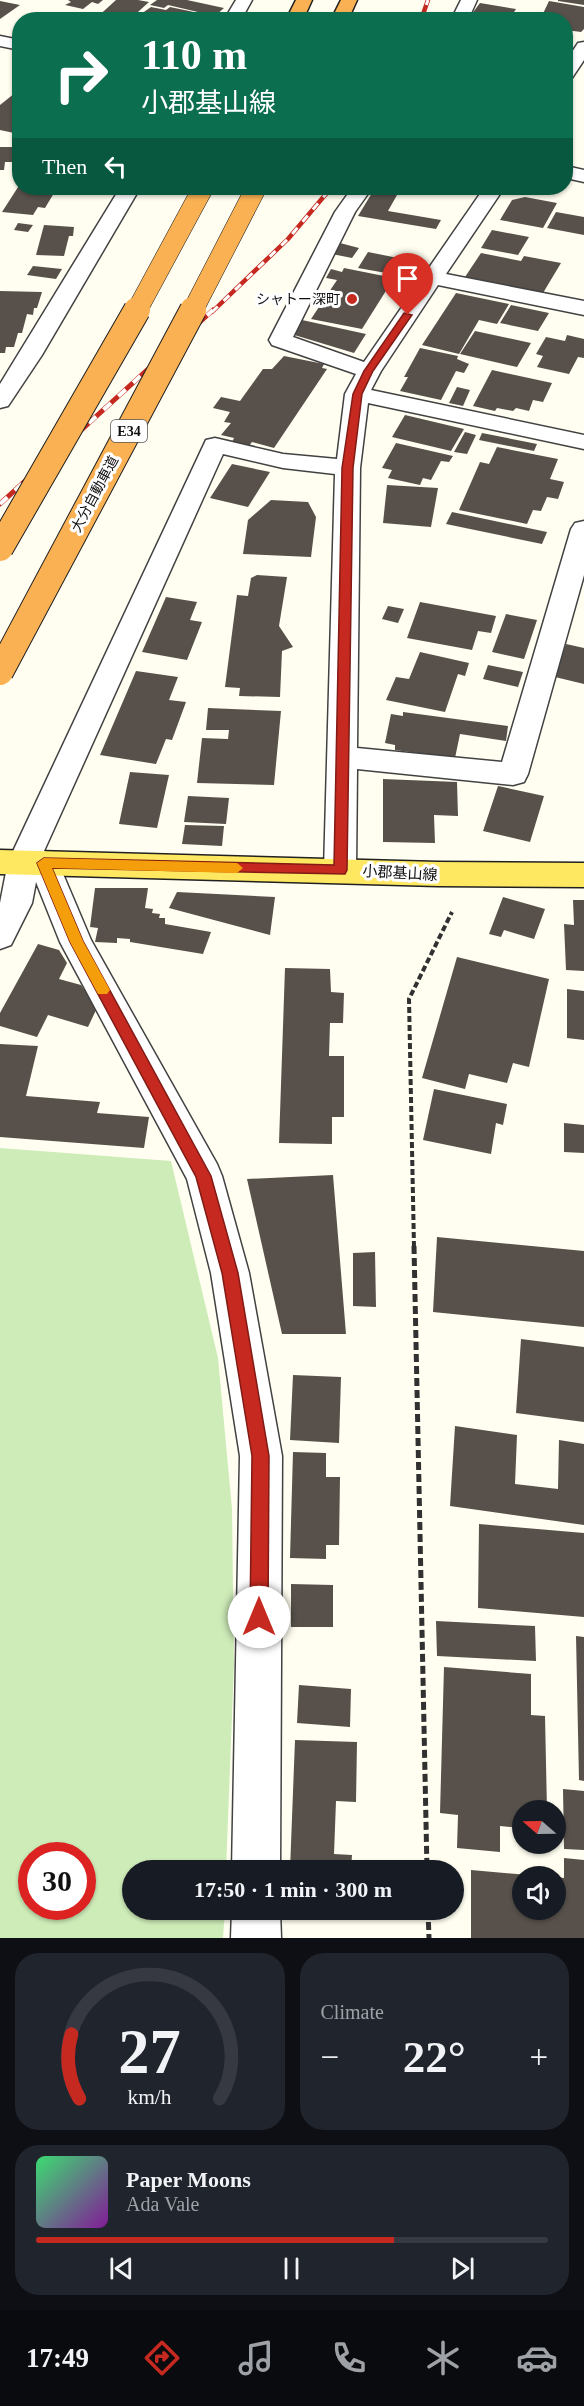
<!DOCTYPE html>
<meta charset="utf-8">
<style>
:root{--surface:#171b24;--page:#20242c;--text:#f1f3f6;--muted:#9ea1a6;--line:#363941;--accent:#c62920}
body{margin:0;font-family:"Times New Roman","Noto Sans JP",serif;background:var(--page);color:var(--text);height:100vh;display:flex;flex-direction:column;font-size:22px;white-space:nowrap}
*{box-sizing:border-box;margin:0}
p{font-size:20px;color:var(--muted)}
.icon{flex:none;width:33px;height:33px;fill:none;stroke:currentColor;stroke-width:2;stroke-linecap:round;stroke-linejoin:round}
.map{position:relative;height:1938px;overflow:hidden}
.drawer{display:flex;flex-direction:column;gap:15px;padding:15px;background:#0d0f14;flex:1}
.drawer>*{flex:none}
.top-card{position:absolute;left:12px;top:12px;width:561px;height:183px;border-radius:24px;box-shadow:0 2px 4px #0004;background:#0b6e4f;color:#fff;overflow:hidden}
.needle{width:39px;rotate:290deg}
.buttons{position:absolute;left:512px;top:1800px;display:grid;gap:12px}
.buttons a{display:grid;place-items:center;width:54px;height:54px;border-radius:50%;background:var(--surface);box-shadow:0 2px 4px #0004;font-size:30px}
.speed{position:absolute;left:18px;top:1842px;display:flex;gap:12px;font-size:30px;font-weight:700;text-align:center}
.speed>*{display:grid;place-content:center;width:78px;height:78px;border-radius:50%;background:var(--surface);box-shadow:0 2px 4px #0004;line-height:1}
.speed .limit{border:9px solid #d22;background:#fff;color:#111}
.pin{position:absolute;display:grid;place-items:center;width:51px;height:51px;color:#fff;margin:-62px -26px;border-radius:50% 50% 50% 0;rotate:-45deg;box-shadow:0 0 6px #0007}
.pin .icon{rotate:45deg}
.me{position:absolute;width:66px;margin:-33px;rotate:0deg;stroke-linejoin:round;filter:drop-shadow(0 0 4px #0008)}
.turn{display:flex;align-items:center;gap:21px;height:126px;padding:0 30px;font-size:27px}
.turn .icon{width:78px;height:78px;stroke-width:2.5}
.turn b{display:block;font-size:42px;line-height:51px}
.then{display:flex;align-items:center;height:57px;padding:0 30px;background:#0003;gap:12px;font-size:22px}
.big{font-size:45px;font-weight:600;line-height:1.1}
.drawer .card{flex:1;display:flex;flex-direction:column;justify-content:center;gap:9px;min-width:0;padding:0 21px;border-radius:24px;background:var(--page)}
.drawer .dial{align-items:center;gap:0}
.dial svg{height:156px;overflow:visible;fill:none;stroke:var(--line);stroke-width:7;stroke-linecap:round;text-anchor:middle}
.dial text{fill:var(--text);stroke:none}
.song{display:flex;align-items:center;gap:18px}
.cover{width:72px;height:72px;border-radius:9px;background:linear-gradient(135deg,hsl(140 70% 55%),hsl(290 70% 35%))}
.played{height:6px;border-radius:3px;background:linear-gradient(90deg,var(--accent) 70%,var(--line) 70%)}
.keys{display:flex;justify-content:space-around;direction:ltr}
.heat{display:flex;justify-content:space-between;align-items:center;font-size:33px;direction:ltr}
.drawer .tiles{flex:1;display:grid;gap:15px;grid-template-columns:1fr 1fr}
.card:last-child{grid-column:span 2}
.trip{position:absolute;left:122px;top:1860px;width:342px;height:60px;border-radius:30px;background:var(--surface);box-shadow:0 2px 4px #0004;font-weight:600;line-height:60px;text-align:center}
.dock{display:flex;height:96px;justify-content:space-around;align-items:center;background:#090b0e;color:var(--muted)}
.dock .icon{width:42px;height:42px}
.dock .current{color:var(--accent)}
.dock b{font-size:27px;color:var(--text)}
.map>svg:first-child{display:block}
</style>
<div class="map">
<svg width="584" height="1938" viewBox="0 0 584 1938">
<rect width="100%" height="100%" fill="#fffef1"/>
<path fill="#ceecb8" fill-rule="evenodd" d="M0 1148 171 1161 218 1358 232 1509 234 1664 226 1870H132V1910H225L223 1938H0ZM32 1856H82V1906H32Z"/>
<path fill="#58514b" d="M68 0H103L98 4 92 2 83 9 65 5 71 2Z
M116 0H138L149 2 129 20H94Z
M157 0H187L224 8 215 16 168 5 164 8 150 5Z
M558 0H584V5L558 1Z
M0 1 20 5 0 19Z
M549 1 584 7V29L581 32 566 30V20H540Z
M480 3 516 9 509 20 471 15Z
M151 7 166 10 170 7 213 16 209 20H154L157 17 141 14Z
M20 89V128L14 133 0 130V105Z
M0 147H19L15 162H5L4 170H0Z
M20 184V188H57L45 208 38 207 33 215 2 212Z
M375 188H401L388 211 441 220 436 229 358 216Z
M525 197 557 203 543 228 500 220 512 200Z
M556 212 584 217V235L547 228Z
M18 223 33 225 28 232 14 230Z
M44 225 74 227 73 236H69L64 256 36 255Z
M492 230 529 237 518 255 481 248Z
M340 243 359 248 352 258 332 254Z
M368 252 413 261 403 276 358 268Z
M481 253 521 261 524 256 561 263 543 293 465 277Z
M33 266 62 269 56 279 27 275Z
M344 268 394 278 362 329 311 319 337 280 326 278 331 269 342 272Z
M0 291 42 292 37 308H34L33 315 27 314 22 333H18L14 347H6L5 353H0Z
M456 293 509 304 497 324 479 320 459 354 422 345Z
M511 305 549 313 538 331 500 323Z
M302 320 366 334 354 353 291 334Z
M475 331 531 343 517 367 460 354Z
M567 335 584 339V358L578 357 569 374 537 367 543 356 536 354 546 337 565 341Z
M420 348 458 356 457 359 469 364 464 373 456 371 441 400 400 391 408 377H404Z
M284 356 324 364 322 368 327 369 274 448 252 442 249 446 232 442 234 438 221 435 231 423 224 422 230 412 213 408 221 397 240 401 263 369H272Z
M492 370 552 383 543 402 533 400 529 411 516 408 513 411 497 408 495 411 473 406Z
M457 387 470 390 463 406 449 403Z
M405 415 464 429 451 451 392 437Z
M465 432 476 435 467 454 454 452Z
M482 433 537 444 534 451 479 440Z
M396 443 453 456 449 462 441 461 431 480 423 478 420 485 388 478 392 470 382 468Z
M497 447 558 459 550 479 564 482 558 499 547 497 541 511 533 510 527 524 459 510 480 462 489 464Z
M232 464 270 472 248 507 210 498Z
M387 485 438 488 431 527 383 523Z
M271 500 308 502 316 517 311 557 243 554 248 520Z
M452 512 547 532 542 544 446 524Z
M257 575 287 577 279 626 293 647 282 651 280 697 239 696 240 688 225 687 237 595 248 596 251 578Z
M166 597 197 602 190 620 202 622 187 660 142 652Z
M420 602 496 616 491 633 478 631 472 650 407 638Z
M388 606 404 609 398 623 382 619Z
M506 614 537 620 524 659 492 652Z
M566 644 584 648V684L555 677Z
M420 652 469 663 465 676 458 674 445 712 386 700 396 677 409 679Z
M488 665 523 672 518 687 483 679Z
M136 671 178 677 169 700 186 702 172 740 166 739 156 764 100 755Z
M208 708 281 711 274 785 197 783 202 738 228 739 229 730H206Z
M403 712 508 726 506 741 460 734 455 758 395 750V745L385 743 391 714 403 716Z
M130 772 169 775 157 828 119 824Z
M383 779 457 782 458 816 434 815 435 843 383 842Z
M498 786 544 796 530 842 483 831Z
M188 796 229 798 226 824 184 822Z
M185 825 224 826 222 846 182 844Z
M95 888H148L145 908 153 909 152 913 160 914 159 918H165V924L211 932 203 954 130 942V939L117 938V943L95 942 98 928 90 927Z
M177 892 275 897 270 935 169 908Z
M503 897 545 909 534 939 504 930 501 937 489 934Z
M573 900H584V971L566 970 564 924 574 925Z
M38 944 59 950 67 963 59 979 81 985 97 1008 88 1027 48 1015 37 1037 0 1026V1013Z
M457 957 549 979 529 1067 513 1063 507 1083 469 1074 465 1089 422 1078Z
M285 968 330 969 331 992 344 993 343 1023H330L329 1056H344V1117H332V1144L279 1143Z
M567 989 584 991V1040L567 1038Z
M0 1044 38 1046 26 1096 100 1102 97 1113 149 1117 144 1148 0 1137Z
M434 1089 507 1104 503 1125 496 1123 491 1154 423 1140Z
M564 1123 584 1125V1153L564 1152Z
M333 1175 346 1334H282L247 1179Z
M437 1237 584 1251V1327L433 1312Z
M375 1252 376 1307 353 1306V1253Z
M521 1339 584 1347V1422L516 1413Z
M293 1375 341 1377 339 1443 290 1440Z
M455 1426 517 1435 515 1484 558 1489 559 1440 584 1444V1525L450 1506Z
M293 1452 326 1453V1477H340L339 1545H326V1559L290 1558Z
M479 1524 584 1533V1617L478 1608Z
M291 1584 333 1585V1627H291Z
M436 1621 535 1626 536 1661 437 1656Z
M576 1636 584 1637V1781L579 1780Z
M444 1667 531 1674V1715L545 1716 547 1810H522V1828L500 1826V1852L457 1848 458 1815 440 1813Z
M299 1685 351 1689 350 1727 297 1723Z
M295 1740 357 1742 356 1802 336 1801 334 1854 352 1855 351 1870H290Z
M563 1789 584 1791V1850L564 1849Z
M564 1858 584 1860V1938H471V1870L528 1875 522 1876V1910H555V1877L564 1878Z
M288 1910H351V1916L288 1912Z"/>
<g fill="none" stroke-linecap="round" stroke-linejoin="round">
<g stroke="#424242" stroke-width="3">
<path id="minor" d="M236 0H252L241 20H224Z
M461 0H477L468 20H451Z
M0 36 20 40V50L0 46Z
M584 42V60L572 78 566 79V61L578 43Z
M566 166 584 170V182L566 178Z
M120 188H140L42 355 8 406 0 408V384Z
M352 188H372L355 212 293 337 364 362 484 188H504L446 274 584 301V315L438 285 381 371 371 390 584 435V449L368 403 360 468 357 748 502 762 571 529 575 523 584 521V575L528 774 524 782 513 785 357 769 356 870 351 879 340 882 329 879 324 870 335 474 283 468 223 454 44 851 55 855 91 940 217 1164 222 1176 249 1273 282 1456 280 1870H232L240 1456 211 1273 187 1179 60 942 36 882 32 903 11 945 0 949V903L8 862 206 440 215 438 283 454 337 459 345 394 356 374 272 345 269 340 335 212Z
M232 1910H280L281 1938H231Z"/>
</g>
<g stroke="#202020" stroke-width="3">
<path id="major" d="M0 850 438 862 584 863V887L438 886 0 874Z"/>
</g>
<g stroke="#202020" stroke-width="3">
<path id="highway" d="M296 0H312L303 20H286Z
M341 0H357L348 20H331Z"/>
</g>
<path stroke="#313131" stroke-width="4" stroke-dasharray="6 3" stroke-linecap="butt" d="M414 1247 409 999 452 912"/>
<path stroke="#313131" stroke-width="5" stroke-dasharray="8 4" stroke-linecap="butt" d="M414 1246 427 1870
M428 1910 429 1938"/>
<use href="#minor" fill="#fff" fill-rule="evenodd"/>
<use href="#major" fill="#fee862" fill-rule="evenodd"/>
<use href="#highway" fill="#fab154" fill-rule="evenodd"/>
<g stroke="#c62920" stroke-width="4.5">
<path id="rail-far1" d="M421 20 428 0
M212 312 288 239 331 188"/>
</g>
<g stroke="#c62920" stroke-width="5">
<path id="rail" d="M0 504 213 310"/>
</g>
<use href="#rail-far1" stroke="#fff" stroke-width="3" stroke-dasharray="8" stroke-linecap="butt"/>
<use href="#rail" stroke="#fff" stroke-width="4" stroke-dasharray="10" stroke-linecap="butt"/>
<g stroke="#202020" stroke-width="21" stroke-linecap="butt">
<path id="highway-bridge-far1" d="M136 312 203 188
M192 312 256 188"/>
</g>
<g stroke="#202020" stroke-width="28" stroke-linecap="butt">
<path id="highway-bridge" d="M0 548 137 310
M0 672 193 310"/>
</g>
<use href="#highway-bridge-far1" stroke="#fab154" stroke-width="20"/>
<use href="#highway-bridge" stroke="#fab154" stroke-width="26"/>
</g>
<path fill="#c62920" stroke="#811b15" stroke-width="1.5" d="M404 313 412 315 373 371 362 394 353 468 347 870 345 874 52 868 83 941 211 1176 238 1273 269 1456 268 1617 265 1623 259 1626 253 1623 250 1617 252 1456 222 1273 196 1177 70 942 37 863 44 858 334 865 342 468 353 394 364 371Z"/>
<path fill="#f59e0b" d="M44 858 237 863 243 868 237 873 52 868 83 941 110 990 107 994H98L70 942 37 863Z"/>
<circle fill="#c62920" stroke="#fff" stroke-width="2" cx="352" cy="299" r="6"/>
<g text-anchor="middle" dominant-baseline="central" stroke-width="6" stroke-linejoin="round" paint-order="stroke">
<g font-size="14" fill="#0f0f0f" stroke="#fff" text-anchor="end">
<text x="340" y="299">シャトー深町</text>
</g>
<rect fill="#fff" stroke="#575757" stroke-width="1.5" x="111" y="420" width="36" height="22" rx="4.5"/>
<g font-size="14" font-weight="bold" fill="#0f0f0f">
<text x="129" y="431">E34</text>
</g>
<g font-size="14" fill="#0f0f0f" stroke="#fff">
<text transform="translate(95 494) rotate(-62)">大分自動車道</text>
</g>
<g font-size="15" fill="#0f0f0f" stroke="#fff">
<text transform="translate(400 873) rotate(3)">小郡基山線</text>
</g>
</g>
</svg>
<div class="buttons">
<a><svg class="needle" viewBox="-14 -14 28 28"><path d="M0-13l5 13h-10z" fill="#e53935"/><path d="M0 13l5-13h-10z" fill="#9ea1a6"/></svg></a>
<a><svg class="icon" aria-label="sound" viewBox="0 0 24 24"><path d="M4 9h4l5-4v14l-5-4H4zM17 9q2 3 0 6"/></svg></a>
</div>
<div class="speed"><div class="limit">30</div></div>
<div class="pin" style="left:408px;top:315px;background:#d93025"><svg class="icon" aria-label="arrive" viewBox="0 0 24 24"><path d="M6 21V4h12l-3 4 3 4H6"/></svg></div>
<svg class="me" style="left:259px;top:1617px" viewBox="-20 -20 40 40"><circle r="19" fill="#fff"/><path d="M0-13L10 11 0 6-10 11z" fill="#c62920"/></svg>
<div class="trip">17:50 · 1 min · 300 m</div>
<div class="top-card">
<div class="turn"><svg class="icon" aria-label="right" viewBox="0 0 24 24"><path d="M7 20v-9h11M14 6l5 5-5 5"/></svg><div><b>110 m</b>小郡基山線</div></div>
<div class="then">Then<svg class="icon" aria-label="left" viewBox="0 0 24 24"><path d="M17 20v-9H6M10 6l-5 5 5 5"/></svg></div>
</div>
</div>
<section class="drawer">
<div class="tiles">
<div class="card dial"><svg viewBox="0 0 100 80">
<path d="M14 69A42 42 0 1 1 86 69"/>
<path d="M14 69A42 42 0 0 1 10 36" stroke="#c62920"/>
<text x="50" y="56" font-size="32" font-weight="700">27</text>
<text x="50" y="72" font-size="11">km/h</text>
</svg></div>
<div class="card"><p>Climate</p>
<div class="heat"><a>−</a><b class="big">22°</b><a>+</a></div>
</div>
<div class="card">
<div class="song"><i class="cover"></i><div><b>Paper Moons</b><p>Ada Vale</p></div></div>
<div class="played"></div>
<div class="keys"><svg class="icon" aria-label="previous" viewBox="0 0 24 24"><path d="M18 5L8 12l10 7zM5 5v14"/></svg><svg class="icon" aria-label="pause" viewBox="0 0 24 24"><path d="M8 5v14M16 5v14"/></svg><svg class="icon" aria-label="next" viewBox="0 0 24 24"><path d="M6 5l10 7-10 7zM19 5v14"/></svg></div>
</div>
</div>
</section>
<nav class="dock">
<b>17:49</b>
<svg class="icon current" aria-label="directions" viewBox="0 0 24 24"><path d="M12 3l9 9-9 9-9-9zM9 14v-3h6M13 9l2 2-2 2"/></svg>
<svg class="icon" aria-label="music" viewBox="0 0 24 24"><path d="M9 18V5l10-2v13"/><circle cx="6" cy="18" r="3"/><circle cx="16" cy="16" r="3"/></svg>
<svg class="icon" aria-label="phone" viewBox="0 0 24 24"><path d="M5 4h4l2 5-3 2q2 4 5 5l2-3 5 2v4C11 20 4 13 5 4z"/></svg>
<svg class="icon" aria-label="climate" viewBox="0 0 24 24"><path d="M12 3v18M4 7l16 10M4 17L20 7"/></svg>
<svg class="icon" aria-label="car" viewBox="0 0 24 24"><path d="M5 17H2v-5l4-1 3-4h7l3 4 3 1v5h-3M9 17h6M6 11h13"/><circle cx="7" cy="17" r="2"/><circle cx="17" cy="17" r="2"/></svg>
</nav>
